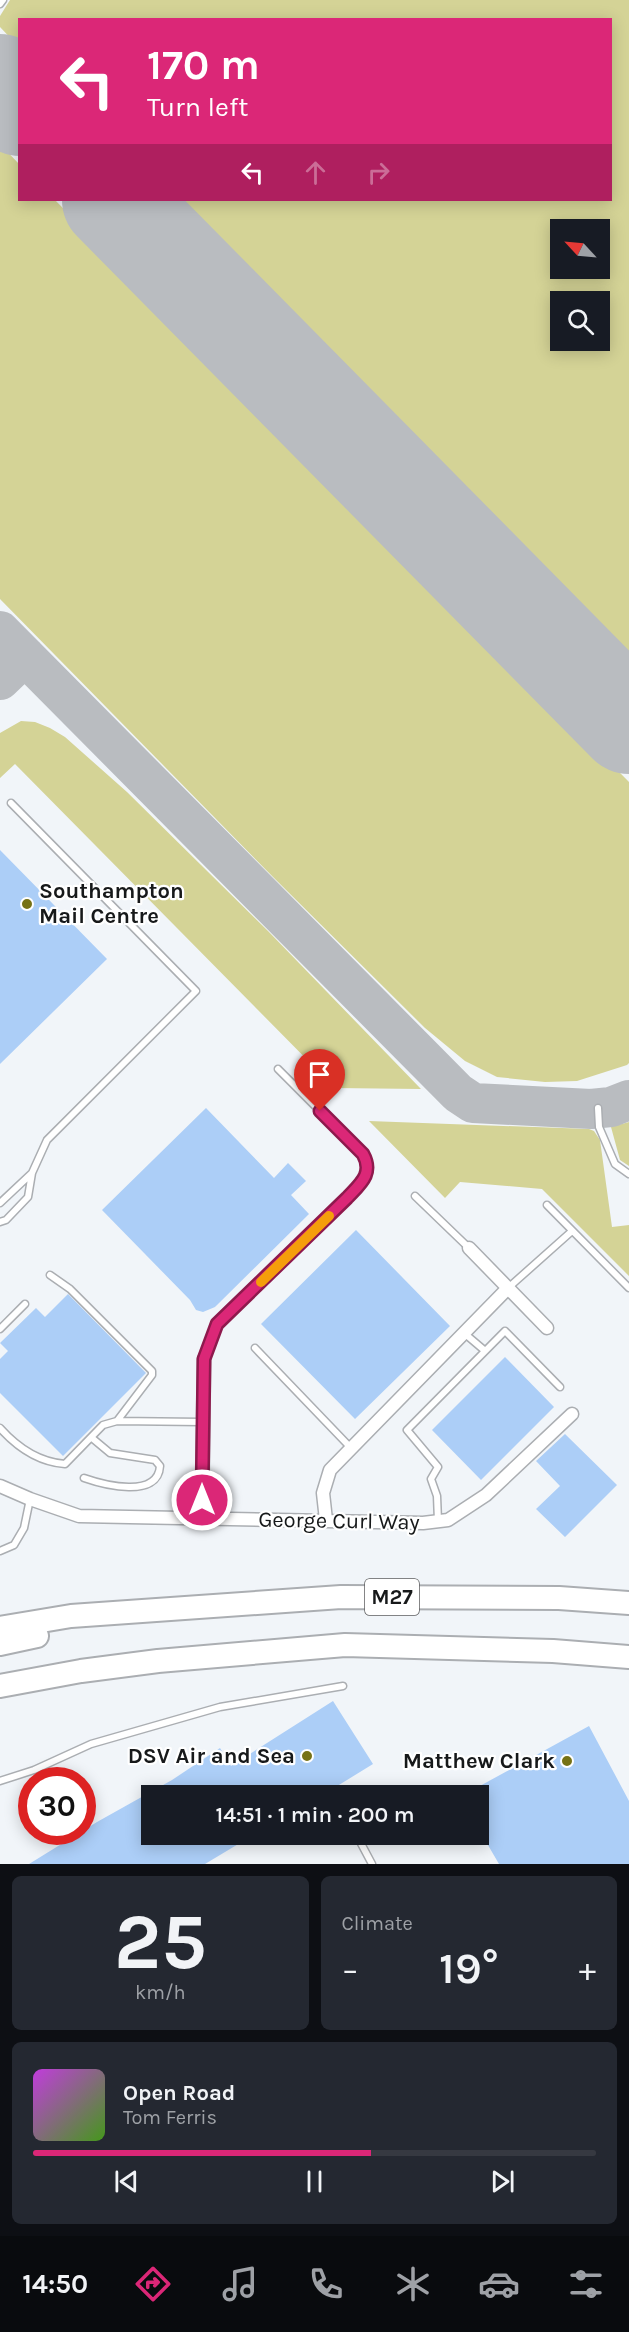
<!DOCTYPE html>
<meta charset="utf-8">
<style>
:root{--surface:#171b24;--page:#242831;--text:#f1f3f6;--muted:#9ea1a6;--line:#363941;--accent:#db2777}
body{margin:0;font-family:Karla,sans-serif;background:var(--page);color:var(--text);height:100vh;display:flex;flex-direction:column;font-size:22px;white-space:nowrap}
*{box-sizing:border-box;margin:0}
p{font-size:20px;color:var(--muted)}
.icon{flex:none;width:33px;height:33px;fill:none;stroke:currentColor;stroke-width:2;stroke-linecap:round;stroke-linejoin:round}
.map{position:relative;height:1864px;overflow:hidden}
.sheet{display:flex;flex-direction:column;gap:12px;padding:12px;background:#0d0f14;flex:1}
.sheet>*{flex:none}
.banner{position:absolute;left:18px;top:18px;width:594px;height:183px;border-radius:0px;box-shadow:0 3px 15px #0003;background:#db2777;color:#fff;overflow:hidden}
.needle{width:39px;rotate:296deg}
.fabs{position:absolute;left:550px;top:219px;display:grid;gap:12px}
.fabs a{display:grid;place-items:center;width:60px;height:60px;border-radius:0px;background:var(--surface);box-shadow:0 3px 15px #0003;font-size:30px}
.speed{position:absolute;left:18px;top:1767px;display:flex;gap:12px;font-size:30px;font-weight:700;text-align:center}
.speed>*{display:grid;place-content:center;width:78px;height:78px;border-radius:50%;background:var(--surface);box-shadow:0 3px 15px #0003;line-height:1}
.speed .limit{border:9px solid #d22;background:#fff;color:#111}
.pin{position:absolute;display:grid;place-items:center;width:51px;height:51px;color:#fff;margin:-62px -26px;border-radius:50% 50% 50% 0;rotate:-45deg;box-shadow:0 0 6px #0007}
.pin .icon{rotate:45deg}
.me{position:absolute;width:66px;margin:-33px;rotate:0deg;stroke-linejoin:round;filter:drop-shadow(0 0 4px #0008)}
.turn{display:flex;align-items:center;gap:21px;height:126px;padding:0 30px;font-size:27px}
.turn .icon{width:78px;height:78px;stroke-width:2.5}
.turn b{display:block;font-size:42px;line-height:51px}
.lanes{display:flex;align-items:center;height:57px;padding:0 30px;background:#0003;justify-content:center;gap:30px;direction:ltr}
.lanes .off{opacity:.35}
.big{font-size:45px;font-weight:600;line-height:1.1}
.sheet .card{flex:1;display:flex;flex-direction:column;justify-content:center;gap:9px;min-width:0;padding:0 21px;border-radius:9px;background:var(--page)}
.sheet .dial{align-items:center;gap:0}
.dial b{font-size:78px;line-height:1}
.song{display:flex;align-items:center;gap:18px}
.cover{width:72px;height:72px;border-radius:9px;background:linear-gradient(135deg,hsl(290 70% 55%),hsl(100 70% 35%))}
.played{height:6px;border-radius:3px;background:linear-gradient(90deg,var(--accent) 60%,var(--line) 60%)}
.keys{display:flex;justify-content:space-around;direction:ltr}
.heat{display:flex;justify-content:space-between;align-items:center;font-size:33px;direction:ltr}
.sheet .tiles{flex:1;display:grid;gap:12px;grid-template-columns:1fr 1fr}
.card:last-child{grid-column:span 2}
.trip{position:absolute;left:141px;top:1785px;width:348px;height:60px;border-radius:0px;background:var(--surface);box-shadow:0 3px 15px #0003;font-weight:600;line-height:60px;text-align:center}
.tabs{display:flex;height:96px;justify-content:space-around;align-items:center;background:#090b0e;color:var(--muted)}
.tabs .icon{width:42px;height:42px}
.tabs .current{color:var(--accent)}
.tabs b{font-size:27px;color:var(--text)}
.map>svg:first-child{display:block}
</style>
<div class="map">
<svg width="629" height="1864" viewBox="0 0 629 1864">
<rect width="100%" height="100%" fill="#f1f5f9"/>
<path fill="#d4d396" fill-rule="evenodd" d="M10 0H629V665L170 200H610V20H20L19 47 0 27V16ZM561 230H600V268H561ZM561 302H600V340H561Z
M0 144 19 164 20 200H55L629 782V1063L627 1065 577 1081 545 1082 497 1077 465 1061 425 1028 273 877 0 599Z
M21 721 35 722 50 728 65 737 127 792 268 931 421 1089 335 1088 15 764 0 778V733Z
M369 1121 589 1129 594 1131 600 1140 612 1227 629 1225V1276L542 1189 460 1182 445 1198Z
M629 1122V1166L620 1160 611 1127Z"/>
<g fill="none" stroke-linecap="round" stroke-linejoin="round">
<path stroke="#b9bcc0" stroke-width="40" d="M0 631 458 1093 473 1103 591 1109 611 1107 629 1100
M0 680 25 656"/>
<path stroke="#b9bcc0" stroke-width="102" d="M0 85 20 105
M113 200 629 723"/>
</g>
<path fill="#accef7" d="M0 850 107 959 0 1064Z
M206 1108 274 1178 288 1163 306 1181 291 1195 309 1214 215 1307 203 1312 196 1310 190 1300 102 1210Z
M356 1230 450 1326 355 1419 261 1324Z
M68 1294 146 1373 63 1456 0 1393V1359L8 1351 0 1343 36 1308 45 1317Z
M505 1357 554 1407 481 1480 432 1430Z
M565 1434 617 1485 565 1537 536 1509 560 1486 536 1461Z
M333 1701 373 1764 321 1796H152V1834H255L205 1864H29L97 1822 172 1780 220 1748 231 1766Z
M589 1726 629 1801V1864H499L478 1828V1787Z"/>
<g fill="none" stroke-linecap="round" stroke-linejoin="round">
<g stroke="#abaeb2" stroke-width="9">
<path id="service" d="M0 4 3 0
M598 1108 599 1127 615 1164 629 1174
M415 1196 469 1248
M0 1203 32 1173
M547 1205 629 1288
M0 1222 6 1220 28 1197 32 1173 47 1140 196 991 11 803
M50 1275 70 1289 152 1371V1375L117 1421
M508 1288 572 1231
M0 1329 25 1304
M464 1333 484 1350
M255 1348 351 1448
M204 1359 217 1324 347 1198C360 1184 374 1174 363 1154L278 1069
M0 1428C17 1447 39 1462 65 1464L103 1425 117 1421 202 1422
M84 1478C104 1485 158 1499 160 1466L155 1460 110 1453 92 1438
M438 1521 437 1496 431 1479 438 1467 407 1430 505 1331 560 1387
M0 1551 14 1545 24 1528 30 1499
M0 1781 34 1770 91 1744 220 1707 343 1686
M356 1834 372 1864"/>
</g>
<g stroke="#abaeb2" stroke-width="15">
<path id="minor" d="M508 1288 547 1328
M0 1486 30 1499 79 1516 423 1523 448 1520 486 1495 572 1414
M202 1519 204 1359
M326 1520 323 1493 330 1470 508 1288 469 1248"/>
</g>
<g stroke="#abaeb2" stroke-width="26">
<path id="motorway" d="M0 1628 71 1616 341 1597 559 1598 629 1603
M0 1644 37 1636
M0 1686 81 1671 158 1661 345 1645 553 1651 629 1657"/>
</g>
<use href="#service" stroke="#fff" stroke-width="6"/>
<use href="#minor" stroke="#fff" stroke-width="12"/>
<use href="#motorway" stroke="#fff" stroke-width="22"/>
</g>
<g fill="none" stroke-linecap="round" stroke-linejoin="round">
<g stroke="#8e194d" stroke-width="15">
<path id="route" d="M202 1500 204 1359 217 1324 347 1198C360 1184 374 1174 363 1154L320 1111"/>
</g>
<use href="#route" stroke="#db2777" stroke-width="10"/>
<path stroke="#f59e0b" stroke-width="10" d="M261 1282 329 1216"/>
</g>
<g fill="#767215" stroke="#fff" stroke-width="2">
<circle cx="27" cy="904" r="6"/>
<circle cx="307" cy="1756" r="6"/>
<circle cx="567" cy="1761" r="6"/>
</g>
<g text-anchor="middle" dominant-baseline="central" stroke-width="4.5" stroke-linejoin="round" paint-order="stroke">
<rect fill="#fff" stroke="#5d5e5f" stroke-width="1.5" x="365" y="1579" width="54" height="36" rx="4.5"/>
<g font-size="21" font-weight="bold" fill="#17191a">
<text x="392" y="1597">M27</text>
</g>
<g font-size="22" font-weight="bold" fill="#17191a" stroke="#fff" text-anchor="end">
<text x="39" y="891" text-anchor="start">Southampton<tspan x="39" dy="25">Mail Centre</tspan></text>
<text x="295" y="1756">DSV Air and Sea</text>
<text x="555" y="1761">Matthew Clark</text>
</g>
<g font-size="22" fill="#17191a" stroke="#fff">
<text transform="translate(339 1521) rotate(1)">George Curl Way</text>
</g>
</g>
</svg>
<div class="fabs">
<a><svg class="needle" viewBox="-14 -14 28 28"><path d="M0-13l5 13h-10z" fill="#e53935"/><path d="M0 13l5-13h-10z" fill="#9ea1a6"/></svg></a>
<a><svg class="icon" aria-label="search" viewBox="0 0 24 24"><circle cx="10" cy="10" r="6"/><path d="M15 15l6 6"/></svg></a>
</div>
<div class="speed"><div class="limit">30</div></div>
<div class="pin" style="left:320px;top:1111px;background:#d93025"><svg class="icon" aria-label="arrive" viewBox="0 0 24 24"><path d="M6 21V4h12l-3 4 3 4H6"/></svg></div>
<svg class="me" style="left:202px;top:1500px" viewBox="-20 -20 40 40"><circle r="17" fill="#db2777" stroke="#fff" stroke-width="3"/><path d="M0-11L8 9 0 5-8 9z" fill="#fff"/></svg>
<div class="trip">14:51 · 1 min · 200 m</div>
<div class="banner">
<div class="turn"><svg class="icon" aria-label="left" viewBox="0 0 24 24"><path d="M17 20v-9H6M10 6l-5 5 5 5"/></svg><div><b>170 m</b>Turn left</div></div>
<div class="lanes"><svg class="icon" aria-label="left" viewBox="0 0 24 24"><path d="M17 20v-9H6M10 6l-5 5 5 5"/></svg><svg class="icon off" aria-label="ahead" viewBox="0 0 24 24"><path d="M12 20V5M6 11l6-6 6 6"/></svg><svg class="icon off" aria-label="right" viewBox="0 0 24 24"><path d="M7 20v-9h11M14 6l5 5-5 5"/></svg></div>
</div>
</div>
<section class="sheet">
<div class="tiles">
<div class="card dial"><b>25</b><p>km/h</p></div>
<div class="card"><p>Climate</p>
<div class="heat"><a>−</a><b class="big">19°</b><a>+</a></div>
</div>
<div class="card">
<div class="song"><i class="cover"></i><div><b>Open Road</b><p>Tom Ferris</p></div></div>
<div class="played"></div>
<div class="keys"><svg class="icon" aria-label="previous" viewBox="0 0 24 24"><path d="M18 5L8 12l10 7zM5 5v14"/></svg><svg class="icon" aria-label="pause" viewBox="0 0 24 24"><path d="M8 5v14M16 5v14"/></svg><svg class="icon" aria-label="next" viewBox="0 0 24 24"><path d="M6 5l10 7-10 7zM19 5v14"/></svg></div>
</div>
</div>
</section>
<nav class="tabs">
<b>14:50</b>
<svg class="icon current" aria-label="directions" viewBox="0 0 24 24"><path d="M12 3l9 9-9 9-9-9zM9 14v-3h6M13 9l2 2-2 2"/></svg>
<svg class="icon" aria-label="music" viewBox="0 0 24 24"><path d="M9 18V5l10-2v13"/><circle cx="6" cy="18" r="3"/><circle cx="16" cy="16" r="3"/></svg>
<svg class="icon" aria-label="phone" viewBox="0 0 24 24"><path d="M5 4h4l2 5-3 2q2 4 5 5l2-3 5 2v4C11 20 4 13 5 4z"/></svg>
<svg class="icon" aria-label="climate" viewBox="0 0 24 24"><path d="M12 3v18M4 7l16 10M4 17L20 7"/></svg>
<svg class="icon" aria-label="car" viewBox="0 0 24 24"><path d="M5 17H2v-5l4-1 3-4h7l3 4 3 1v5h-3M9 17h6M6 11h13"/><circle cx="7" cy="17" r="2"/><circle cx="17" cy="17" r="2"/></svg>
<svg class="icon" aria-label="filters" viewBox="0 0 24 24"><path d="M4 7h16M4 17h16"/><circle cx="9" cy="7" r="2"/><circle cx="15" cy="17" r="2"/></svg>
</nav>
